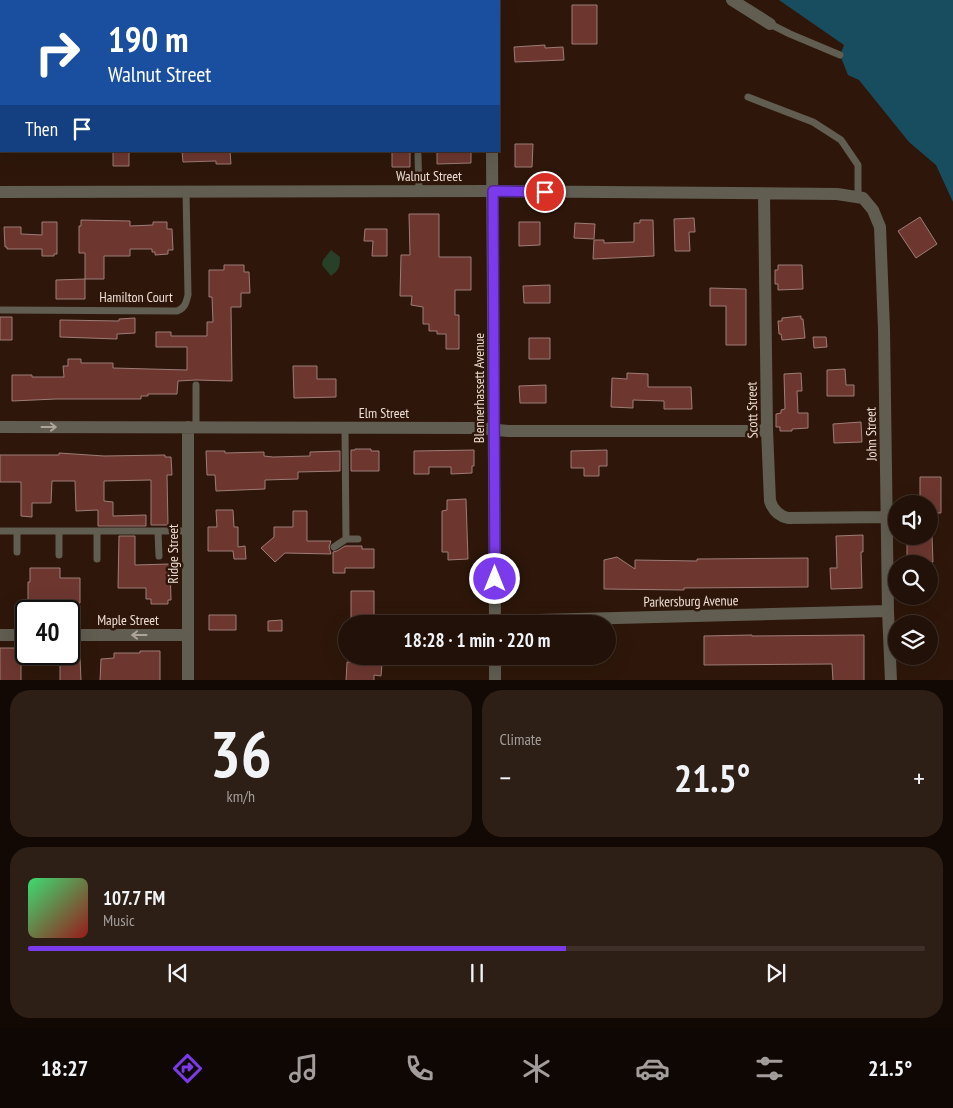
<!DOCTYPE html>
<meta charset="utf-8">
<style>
:root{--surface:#221108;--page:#2e1f16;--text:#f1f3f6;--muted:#a29d9c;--line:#3f3129;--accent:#7c3aed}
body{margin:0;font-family:"PT Sans Narrow",sans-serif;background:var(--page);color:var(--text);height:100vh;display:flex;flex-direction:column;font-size:19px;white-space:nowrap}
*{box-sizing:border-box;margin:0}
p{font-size:16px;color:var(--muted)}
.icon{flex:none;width:28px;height:28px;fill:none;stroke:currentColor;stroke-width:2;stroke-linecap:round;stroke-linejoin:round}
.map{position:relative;height:680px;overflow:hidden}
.side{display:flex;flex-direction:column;gap:10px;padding:10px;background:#130904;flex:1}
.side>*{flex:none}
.banner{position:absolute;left:0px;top:0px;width:500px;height:152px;box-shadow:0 5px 20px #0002,0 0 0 1px var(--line);background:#1a4fa0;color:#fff;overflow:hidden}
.tools{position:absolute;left:888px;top:495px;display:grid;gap:10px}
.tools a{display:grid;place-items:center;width:50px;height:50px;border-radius:50%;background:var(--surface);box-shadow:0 5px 20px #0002,0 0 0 1px var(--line);font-size:25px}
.speed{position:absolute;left:15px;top:600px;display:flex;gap:10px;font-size:25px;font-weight:700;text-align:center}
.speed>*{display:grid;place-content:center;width:65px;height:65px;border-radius:50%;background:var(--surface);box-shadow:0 5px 20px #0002,0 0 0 1px var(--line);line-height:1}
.speed .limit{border:2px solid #111;border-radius:8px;background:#fff;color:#111}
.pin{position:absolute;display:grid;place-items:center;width:42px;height:42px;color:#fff;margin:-21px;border:2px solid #fff;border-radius:50%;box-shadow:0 1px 5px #0007}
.me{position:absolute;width:55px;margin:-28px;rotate:0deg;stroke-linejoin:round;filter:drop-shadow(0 0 4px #0008)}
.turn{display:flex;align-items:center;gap:18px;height:105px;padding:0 25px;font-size:22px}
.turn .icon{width:65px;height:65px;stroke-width:2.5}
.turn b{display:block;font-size:35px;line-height:42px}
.then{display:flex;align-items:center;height:48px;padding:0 25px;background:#0003;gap:10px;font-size:19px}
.big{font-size:38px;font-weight:700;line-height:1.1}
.side .widget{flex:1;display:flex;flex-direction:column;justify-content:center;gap:8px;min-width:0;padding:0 18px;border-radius:20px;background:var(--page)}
.side .dial{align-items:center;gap:0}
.dial b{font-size:65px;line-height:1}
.song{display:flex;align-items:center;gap:15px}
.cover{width:60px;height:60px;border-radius:8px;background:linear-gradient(135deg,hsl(140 70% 55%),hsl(0 70% 35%))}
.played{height:5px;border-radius:2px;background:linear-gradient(90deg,var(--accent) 60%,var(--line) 60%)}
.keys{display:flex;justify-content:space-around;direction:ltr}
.heat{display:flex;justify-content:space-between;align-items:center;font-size:28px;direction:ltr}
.side .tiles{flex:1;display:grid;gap:10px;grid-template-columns:1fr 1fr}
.widget:last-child{grid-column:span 2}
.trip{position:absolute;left:338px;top:615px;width:278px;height:50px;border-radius:25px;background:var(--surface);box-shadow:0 5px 20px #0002,0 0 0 1px var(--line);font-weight:700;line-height:50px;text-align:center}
.tabs{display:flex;height:80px;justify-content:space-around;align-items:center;background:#0e0703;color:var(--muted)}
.tabs .icon{width:35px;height:35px}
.tabs .on{color:var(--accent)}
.tabs b{font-size:22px;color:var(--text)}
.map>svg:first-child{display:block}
</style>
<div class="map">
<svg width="953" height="681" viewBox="0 0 953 681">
<rect width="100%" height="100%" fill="#2e170a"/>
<path fill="#283f28" d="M331 250 340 257C340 267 339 270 331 276L322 265 323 260Z"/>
<path fill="#184d60" d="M779 0H953V202L936 165 909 142 859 80 848 75 840 55 844 45Z"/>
<path fill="#6d3730" stroke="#9e7c77" d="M572 5H597V44H572Z
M545 45V48L563 47 564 60 515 62 514 47Z
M515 144H533L532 167H515Z
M113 151H129V166H113Z
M182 151H230L231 164H216V161L183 162Z
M392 151H410V167H392Z
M437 151H471V163L437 164Z
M409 214H439V257H471V290H455V315H459V349H446V334H437V331H429V324H423V307L411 305 412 296H400L401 255H410Z
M920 217 937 244 916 258 898 231Z
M694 218 695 232H689L690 251H675L674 219Z
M81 220 130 221V226L153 225V222H167V229H172L173 250H168V254L155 255V252H152V249H130V256H104V279H85V253H79V226H81Z
M640 220H653L654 256 593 259 594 240H604V243L634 242V223H640Z
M42 222H57V254H54V256H42V249H7V247H5L4 227H21V234L42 235Z
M519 222H540V245L519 246Z
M575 223 595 224 594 239 574 238Z
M365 229H387V256H372L373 241H364Z
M224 265H244V272H249L250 293H241V307H231L232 381 196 380 178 381 177 394H148V396H141V399H56L12 401V375H32V377H64L63 366H68V359H81V363H113V368L187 370V347H156V332H171V336H207V322H213L212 297H209V270H224Z
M778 265H802L803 289 778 290V284H775V270H778Z
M85 279V299H56V280Z
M550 285V303H524L523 286Z
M710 288 746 289V345H726V306H710Z
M801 316V319H803L805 338 782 340 781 334H779L778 321H782V318Z
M0 317H12V340H0Z
M135 318V333L117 334V339L60 337V320L119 321V319Z
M813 337H826L827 347 814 348Z
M529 338H550V359H529Z
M293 366H317V379H336V397L294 398Z
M845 369 846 385H854V396H827V370Z
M627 373 648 374V387H691L692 409H664V401L633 400V408L611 407 612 378 627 379Z
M801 373 802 391H797L798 413H808V428L792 429V431H780V427H776V414L781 413V410L785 409 784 374Z
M546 385V403H520L519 386Z
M861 422 862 442 834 443 833 424Z
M355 449H371V451H379V471H351V450H355Z
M474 450V466H472V473L451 474V467H429V474H414V451Z
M607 450V466H599V476H584V468H571V451Z
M206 451H225V453L264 452V456L273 457 310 456V452L340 451V471L298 472V479L265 480V489L216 491 215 475H207Z
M59 453 104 456 165 455V457H171L172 475H167L168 525H151V480L104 481V501L113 502V516L146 515V526H98V510L76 511 75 481H52L51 503H32V517L21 516V482H0V455H59Z
M920 477H941V513H929V504H920Z
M466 499 468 559 448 560V552H442V511L447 510V500Z
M216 510H233L234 527H238V547L245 546 246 559H234L233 551H208V527H217Z
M293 511H307V541H331L329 547 331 554 285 553 275 562 261 548 274 537V527H293Z
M863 535V552H861L862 588 831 589 830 568H837L836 536Z
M119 536H135V565L170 564 171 600H168V604H151V599H146V588H118Z
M907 536H932L933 562 907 563Z
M345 546H362V549H374V568H345V573H333V552L337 551Z
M617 557 635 569V560L697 561V559L808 558V587L684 588V590L604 589V560Z
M30 568H60V578H80V603H46V606H28V582H30Z
M351 591H374V624H351Z
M209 615H236V630H209Z
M282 620V631H268V621Z
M752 635V636L864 635V681H833L832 664 704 665V636Z
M0 648H21V681H0Z
M140 651H160V681H100L101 659 114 658V653H140Z
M80 657 81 681H60V658Z
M347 662 382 664 381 676 374 675V681H346Z"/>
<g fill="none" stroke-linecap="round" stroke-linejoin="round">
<path stroke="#615d51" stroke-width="7" d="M81 0V1
M770 24 790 34 840 55
M748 97 813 122 841 140 858 165V196
M0 130H1
M0 149H1
M418 155 419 191
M0 310 177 311C185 308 186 303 188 295L186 191
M196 385V427
M345 427 346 539
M0 531H188
M17 532V552
M97 532V559
M158 532 159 556
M334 547 346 539H358
M59 555V532"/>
<path stroke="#615d51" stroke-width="12" d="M732 0 770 24
M0 192 493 191 837 194 863 198 873 210 880 227 884 329 888 611 891 681
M764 194 767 430 770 501C773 510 779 516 788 518L887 517
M0 427 478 428 508 431H754L767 430
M188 427V681
M495 621 888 611
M0 635H26
M69 635H188"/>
<path stroke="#615d51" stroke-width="12" d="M492 0V1
M492 151 495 624
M495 656V681"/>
</g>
<defs><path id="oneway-shaft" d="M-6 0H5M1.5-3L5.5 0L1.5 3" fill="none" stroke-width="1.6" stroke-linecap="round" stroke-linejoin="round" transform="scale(1.25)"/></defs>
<g stroke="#afa49a">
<use href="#oneway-shaft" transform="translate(49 427)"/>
<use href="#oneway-shaft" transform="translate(139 635) rotate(-180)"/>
</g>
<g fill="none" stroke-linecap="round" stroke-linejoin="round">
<g stroke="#51269a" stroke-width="12">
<path id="route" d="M495 579 493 191 545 192"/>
</g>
<use href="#route" stroke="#7c3aed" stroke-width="9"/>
</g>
<g text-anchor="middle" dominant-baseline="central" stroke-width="5" stroke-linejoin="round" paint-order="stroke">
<g font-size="14" fill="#efded6" stroke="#2e170a">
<text x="429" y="176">Walnut Street</text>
<text x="136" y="297">Hamilton Court</text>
<text transform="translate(479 388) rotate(-90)">Blennerhassett Avenue</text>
<text transform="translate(752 410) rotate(-91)">Scott Street</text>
<text x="384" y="413">Elm Street</text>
<text transform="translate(871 434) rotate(-91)">John Street</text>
<text transform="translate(173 554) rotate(-90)">Ridge Street</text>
<text transform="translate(691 601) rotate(-1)">Parkersburg Avenue</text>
<text x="128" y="620">Maple Street</text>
</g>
</g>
</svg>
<div class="tools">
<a><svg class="icon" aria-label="sound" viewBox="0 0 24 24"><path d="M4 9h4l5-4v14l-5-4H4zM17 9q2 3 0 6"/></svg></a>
<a><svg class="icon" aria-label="search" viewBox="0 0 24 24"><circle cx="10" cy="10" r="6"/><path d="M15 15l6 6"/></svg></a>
<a><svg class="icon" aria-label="layers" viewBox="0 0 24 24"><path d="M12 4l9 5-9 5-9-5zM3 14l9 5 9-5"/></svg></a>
</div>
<div class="speed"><div class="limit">40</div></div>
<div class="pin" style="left:545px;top:192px;background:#d93025"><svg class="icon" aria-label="arrive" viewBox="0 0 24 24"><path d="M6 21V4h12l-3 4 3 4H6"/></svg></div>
<svg class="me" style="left:495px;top:579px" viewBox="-20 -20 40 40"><circle r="17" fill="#7c3aed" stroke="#fff" stroke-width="3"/><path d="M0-11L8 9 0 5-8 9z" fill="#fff"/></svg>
<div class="trip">18:28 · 1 min · 220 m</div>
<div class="banner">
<div class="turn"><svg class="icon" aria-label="right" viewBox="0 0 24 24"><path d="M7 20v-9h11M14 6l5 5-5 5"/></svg><div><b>190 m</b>Walnut Street</div></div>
<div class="then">Then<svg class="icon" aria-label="arrive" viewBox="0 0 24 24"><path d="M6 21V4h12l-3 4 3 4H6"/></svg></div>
</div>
</div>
<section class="side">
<div class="tiles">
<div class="widget dial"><b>36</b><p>km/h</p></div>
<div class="widget"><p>Climate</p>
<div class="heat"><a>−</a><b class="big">21.5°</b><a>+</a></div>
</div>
<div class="widget">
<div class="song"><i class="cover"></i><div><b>107.7 FM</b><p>Music</p></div></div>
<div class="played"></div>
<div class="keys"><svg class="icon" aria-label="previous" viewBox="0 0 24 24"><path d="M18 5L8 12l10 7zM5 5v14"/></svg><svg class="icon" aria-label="pause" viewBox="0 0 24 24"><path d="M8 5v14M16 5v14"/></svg><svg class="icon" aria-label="next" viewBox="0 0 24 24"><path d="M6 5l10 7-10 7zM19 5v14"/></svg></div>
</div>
</div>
</section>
<nav class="tabs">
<b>18:27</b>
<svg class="icon on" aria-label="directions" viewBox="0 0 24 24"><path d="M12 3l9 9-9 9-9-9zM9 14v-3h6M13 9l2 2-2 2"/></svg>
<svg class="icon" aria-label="music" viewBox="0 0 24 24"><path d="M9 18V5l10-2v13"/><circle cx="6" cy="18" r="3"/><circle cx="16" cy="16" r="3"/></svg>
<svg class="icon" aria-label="phone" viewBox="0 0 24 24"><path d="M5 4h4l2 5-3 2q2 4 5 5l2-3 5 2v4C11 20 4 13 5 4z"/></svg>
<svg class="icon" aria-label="climate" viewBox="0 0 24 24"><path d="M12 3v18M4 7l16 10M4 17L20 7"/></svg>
<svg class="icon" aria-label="car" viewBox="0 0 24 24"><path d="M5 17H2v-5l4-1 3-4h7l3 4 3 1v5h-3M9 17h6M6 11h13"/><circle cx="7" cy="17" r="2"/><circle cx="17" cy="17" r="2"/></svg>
<svg class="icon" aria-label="filters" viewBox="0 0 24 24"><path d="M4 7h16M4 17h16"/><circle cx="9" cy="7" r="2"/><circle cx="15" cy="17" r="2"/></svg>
<b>21.5°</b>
</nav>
